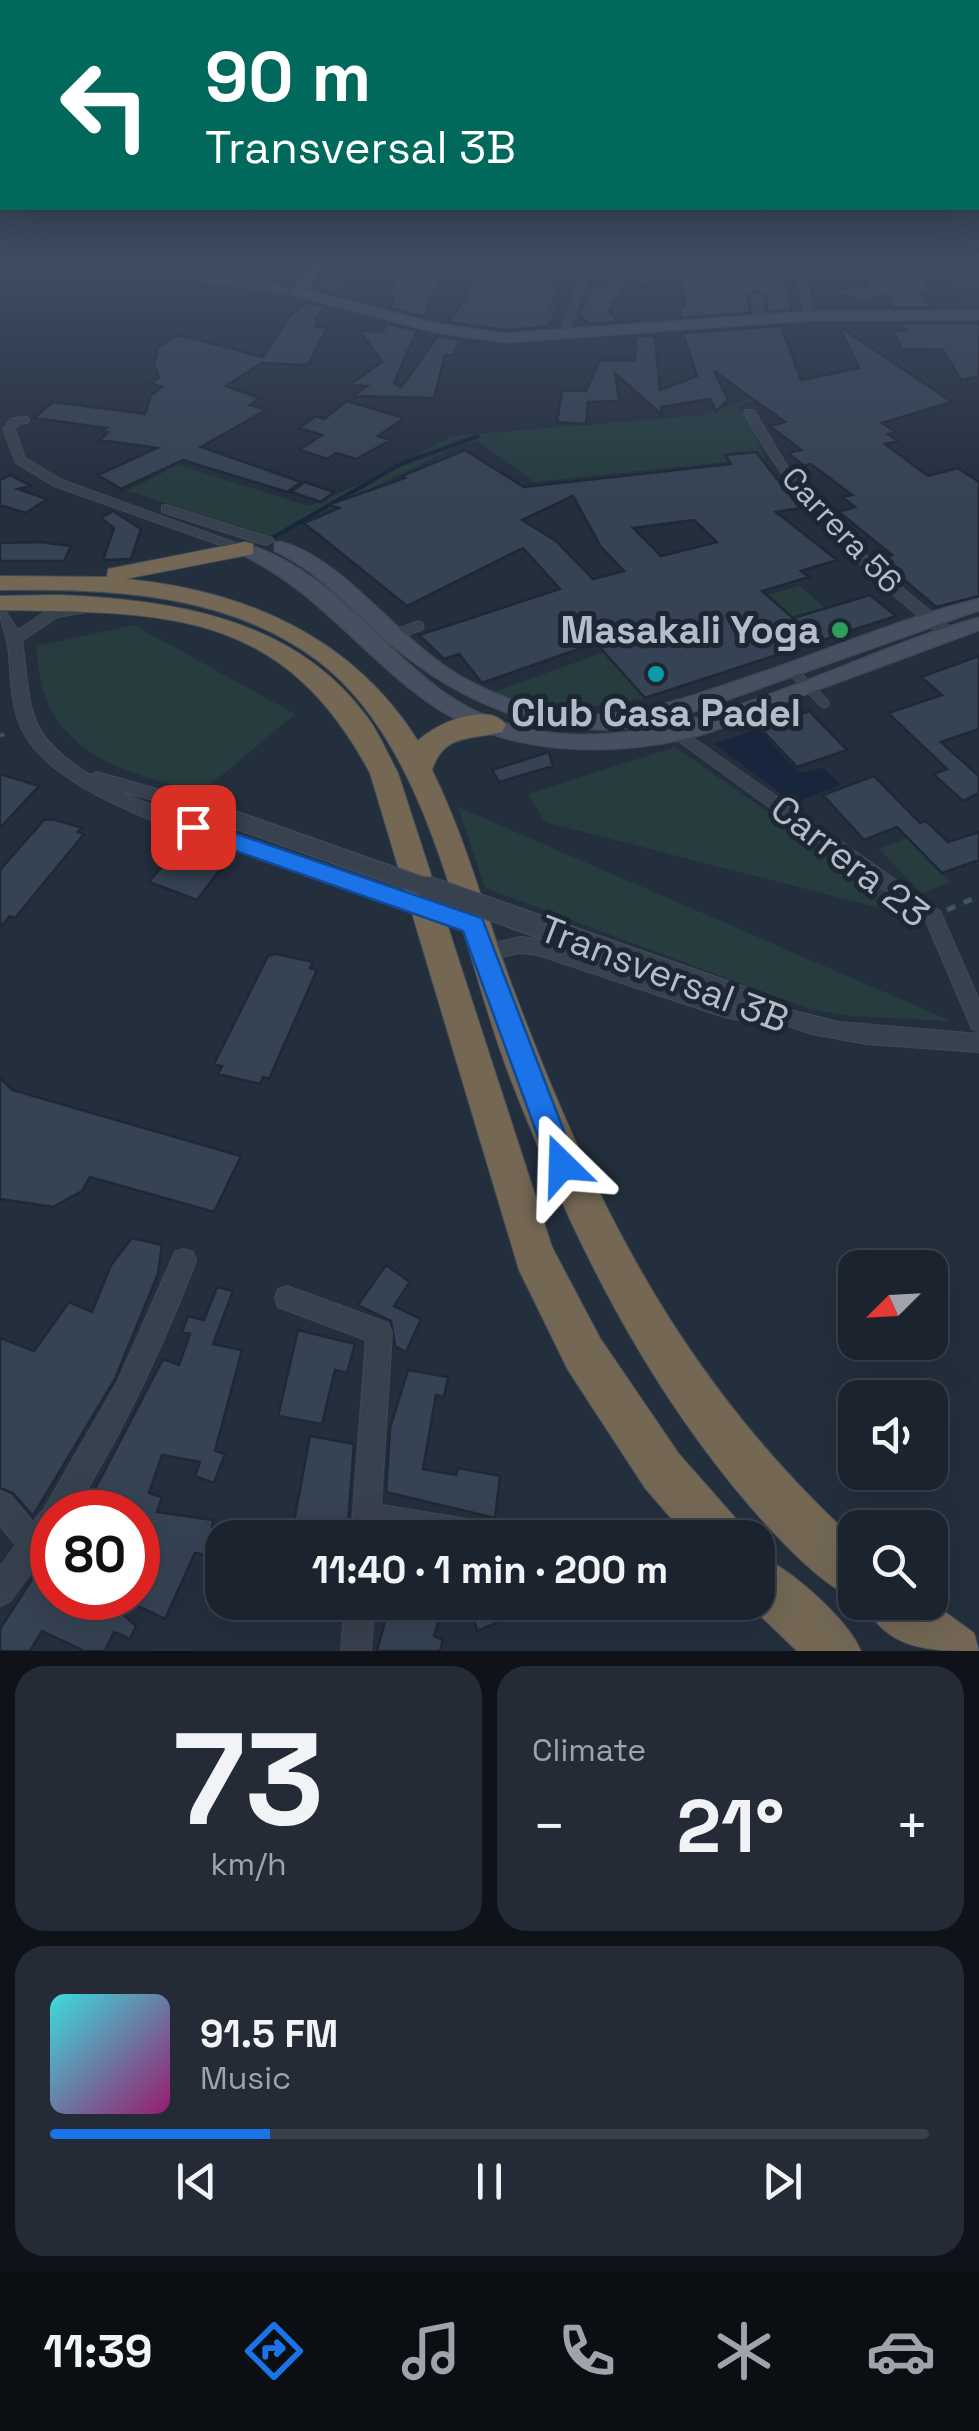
<!DOCTYPE html>
<meta charset="utf-8">
<style>
:root{--surface:#1b232e;--page:#242b36;--text:#f1f3f6;--muted:#a0a4aa;--line:#39404a;--accent:#1a73e8}
body{margin:0;font-family:"Space Grotesk",sans-serif;background:var(--page);color:var(--text);height:100vh;display:flex;flex-direction:column;font-size:38px;white-space:nowrap}
*{box-sizing:border-box;margin:0}
p{font-size:32px;color:var(--muted)}
.icon{flex:none;width:55px;height:55px;fill:none;stroke:currentColor;stroke-width:2;stroke-linecap:round;stroke-linejoin:round}
.map{position:relative;height:1651px;overflow:hidden}
.details{display:flex;flex-direction:column;gap:15px;padding:15px;background:#0f1319;flex:1}
.details>*{flex:none}
.banner{position:absolute;left:0px;top:0px;width:980px;height:210px;box-shadow:0 10px 40px #0002,0 0 0 2px var(--line);background:#00695c;color:#fff;overflow:hidden}
.needle{width:65px;rotate:246deg}
.fabs{position:absolute;left:838px;top:1250px;display:grid;gap:20px}
.fabs a{display:grid;place-items:center;width:110px;height:110px;border-radius:20px;background:var(--surface);box-shadow:0 10px 40px #0002,0 0 0 2px var(--line);font-size:50px}
.speed{position:absolute;left:30px;top:1490px;display:flex;gap:20px;font-size:50px;font-weight:700;text-align:center}
.speed>*{display:grid;place-content:center;width:130px;height:130px;border-radius:50%;background:var(--surface);box-shadow:0 10px 40px #0002,0 0 0 2px var(--line);line-height:1}
.speed .limit{border:15px solid #d22;background:#fff;color:#111}
.pin{position:absolute;display:grid;place-items:center;width:85px;height:85px;color:#fff;margin:-42px;border-radius:20px;box-shadow:0 5px 15px #0006}
.me{position:absolute;width:110px;margin:-55px;rotate:338deg;stroke-linejoin:round;filter:drop-shadow(0 0 8px #0008)}
.turn{display:flex;align-items:center;gap:35px;height:210px;padding:0 40px;font-size:45px}
.turn .icon{width:130px;height:130px;stroke-width:2.5}
.turn b{display:block;font-size:70px;line-height:85px}
.big{font-size:75px;font-weight:800;line-height:1.1}
.details .tile{flex:1;display:flex;flex-direction:column;justify-content:center;gap:15px;min-width:0;padding:0 35px;border-radius:30px;background:var(--page)}
.details .dial{align-items:center;gap:0}
.dial b{font-size:130px;line-height:1}
.song{display:flex;align-items:center;gap:30px}
.cover{width:120px;height:120px;border-radius:15px;background:linear-gradient(135deg,hsl(180 70% 55%),hsl(320 70% 35%))}
.played{height:10px;border-radius:5px;background:linear-gradient(90deg,var(--accent) 25%,var(--line) 25%)}
.keys{display:flex;justify-content:space-around;direction:ltr}
.heat{display:flex;justify-content:space-between;align-items:center;font-size:55px;direction:ltr}
.details .tiles{flex:1;display:grid;gap:15px;grid-template-columns:1fr 1fr}
.tile:last-child{grid-column:span 2}
.trip{position:absolute;left:205px;top:1520px;width:570px;height:100px;border-radius:30px;background:var(--surface);box-shadow:0 10px 40px #0002,0 0 0 2px var(--line);font-weight:800;line-height:100px;text-align:center}
.tabs{display:flex;height:160px;justify-content:space-around;align-items:center;background:#0b0e12;color:var(--muted)}
.tabs .icon{width:70px;height:70px}
.tabs .selected{color:var(--accent)}
.tabs b{font-size:45px;color:var(--text)}
.map>svg:first-child{display:block}
</style>
<div class="map">
<svg width="979" height="1651" viewBox="0 0 979 1651">
<rect width="100%" height="100%" fill="#242f3e"/>
<path fill="#263c3f" d="M456 261H585L576 280H525L450 266Z
M941 261H979V313H966Z
M750 398 754 400 736 407 748 418 765 458 534 482 478 441 459 445 274 537 127 491 178 465 309 506 374 478 452 436 703 415Z
M800 586 826 609 794 618 768 595Z
M134 625 295 714 203 791C118 774 37 748 37 646Z
M604 652 645 698 584 708 489 694Z
M675 747 922 919 545 822 528 794Z
M458 807 951 1021 849 1016 809 1009 485 888Z
M907 838 950 882 922 894 879 849Z"/>
<path fill="#17263c" d="M758 729 799 773 823 768 841 785 794 803 714 744Z"/>
<g fill="none" stroke-linecap="round" stroke-linejoin="round">
<path stroke="#17263c" stroke-width="4" d="M267 541 401 464 478 436"/>
</g>
<path fill="#364354" stroke="#1f2835" stroke-width="2.5" fill-rule="evenodd" d="M664 261H671L669 274 647 286 628 280 609 311 618 322 588 324 579 313 593 289Z
M680 261H720L753 267 782 261 792 310 767 311 766 296 755 290 748 296 750 313 680 318V305L685 306Z
M865 261H898L901 272 922 273 929 294H922L932 308H892L885 295 864 303 827 289 868 288Z
M405 263 444 269 424 317 390 308 394 297H388Z
M329 265 350 277 336 294 314 288Z
M526 274 544 275 540 281 562 283 550 308 559 305 548 327 504 330 448 322 468 294 474 275 524 278Z
M306 302 325 307 315 319H320L315 326 327 328 308 365 262 363 226 386 259 398 250 405 266 410 201 447 301 482 287 492 183 460 121 489 98 475 157 448 100 440 108 432 102 431 106 428 34 418 53 402 145 414 151 395 162 387 150 383 159 378 154 364 158 347 179 335 263 357 289 317Z
M386 323 417 331 394 383 401 387 438 336 478 342H458L454 355H445L434 398 353 396 367 386 349 385 382 362 360 331 383 332Z
M901 323H979V376L961 380 943 350 902 349 893 331H906Z
M781 326 801 380 859 368 839 326 952 402 882 423 896 432 888 434 898 441 885 444 928 476 958 468 979 482V596L936 607 880 559 892 555 839 512 855 507 842 497 852 495 811 464 804 466 788 453 801 450 770 426 785 422 714 371 728 400 716 412 710 399 661 407 662 415 615 373 619 401 588 402 586 424 557 422 562 390 586 391 600 360H635L636 336H655L660 390 697 376 683 333Z
M347 401 404 418 378 436 391 440 356 459 336 453 328 459 299 450 322 435 299 428 316 416 324 419Z
M465 450 524 487 731 464 725 455 756 452 800 508 776 512 837 560 801 571 809 577 762 591 793 618 870 595 896 616 645 698 596 643 482 683 459 654 444 659 419 635 560 589 523 548 407 606 304 523 339 508 328 505 405 478 402 476ZM573 496 601 547 624 571 593 579 556 541 522 520ZM694 520 717 542 661 556 633 528Z
M10 475 31 486 18 489 47 499 26 513 0 505V480Z
M305 482 334 492 321 502 291 492Z
M113 511 141 529 131 559 103 560 114 528 101 518Z
M0 543 40 542 71 546 64 561H0Z
M979 656V729L941 742 979 776V793L963 801 933 774 947 769 888 713 942 695 921 677Z
M809 711 847 750 797 767 760 728Z
M549 752 553 766 499 782 492 770Z
M0 774 39 786 0 828Z
M874 776 920 823 926 821 948 842 979 832V860L942 873 897 827 864 840 823 795Z
M52 819 82 828 78 832 84 834 15 918 10 916 0 928V870L44 820Z
M173 853 220 870 197 900 149 882Z
M276 954 313 962 310 968 317 970 269 1079 263 1077 260 1084 218 1074 222 1066 214 1064 268 956Z
M0 1078 12 1090 241 1156 214 1212 90 1177 82 1191 53 1207 0 1199Z
M132 1238 162 1245 158 1274 115 1379 33 1516 13 1493 0 1488V1338L34 1351 69 1302 92 1312 111 1265Z
M386 1265 410 1282 394 1306 421 1319 406 1352 395 1346 391 1321 358 1305Z
M217 1287 233 1291 213 1344 242 1350 215 1451 225 1454 214 1483 195 1476 200 1462 162 1455 149 1493 162 1497 157 1512 213 1520 212 1527 222 1529V1558L195 1553 165 1619 138 1606V1512H83L163 1359 179 1365 190 1334 182 1332 188 1316 204 1320Z
M298 1330 355 1344 347 1373 335 1370 322 1424 278 1416Z
M408 1370 448 1377 444 1397 436 1395 423 1469 456 1475 458 1468 500 1476 495 1518 386 1492 390 1428Z
M310 1436 354 1444 347 1538H291Z
M43 1562 52 1568V1598H105L136 1626 130 1639 114 1632 105 1651H84L42 1631 30 1651H0V1629Z
M390 1602H444L434 1636 443 1640 440 1651H377Z
M470 1602H512L515 1615 477 1631Z"/>
<g fill="none" stroke-linecap="round" stroke-linejoin="round">
<g stroke="#414a57" stroke-width="6">
<path id="lane-far2" d="M800 274 846 276 859 261
M15 421 27 420"/>
</g>
<g stroke="#414a57" stroke-width="8">
<path id="lane-far1" d="M15 421 26 420
M414 628 419 626"/>
</g>
<g stroke="#414a57" stroke-width="11">
<path id="lane" d="M393 635 419 626
M792 670 824 703"/>
</g>
<g stroke="#414a57" stroke-width="2">
<path id="street" d="M586 261H594L566 337 557 339Z
M794 261H802L814 318 806 316Z
M115 262 298 289 303 292 298 295 112 267Z
M757 293 762 296 764 321 759 324 754 321 752 296Z
M746 410H754C767 432 779 455 794 476 839 536 897 585 955 631V637C939 639 923 620 910 609 843 552 786 491 744 412Z
M11 419 21 421 15 429 25 458 62 480 252 549 245 553 240 552 54 486 16 463 3 429Z
M166 505 272 538 274 541 267 545 262 544 162 512V506Z
M82 605 89 609 87 612 57 617 22 641C32 712 24 733 90 775L97 772 199 801 202 805 193 811 117 790 146 803 480 920 483 925 480 930 473 933 466 930C404 908 342 887 279 865 209 840 63 801 25 735 9 708 12 676 8 646 6 633 0 623 0 610L5 611 18 630 48 610Z
M679 728 940 911 979 1000V1032L972 1029 926 921 673 737 671 733Z
M520 937 538 939 724 999 748 1004 760 997 790 1010 839 1022 979 1034V1052L867 1044 812 1034 768 1019 748 1022 724 1017 538 955 520 953 483 961 476 959 473 953 476 947Z
M184 1249 193 1252 196 1261C162 1349 123 1433 73 1512H52V1543L46 1556 42 1558 10 1601 0 1606V1567L16 1545 0 1526V1491L10 1495 33 1522 44 1509 118 1381 175 1252Z
M287 1286 388 1323 392 1332 381 1505 492 1523 502 1527 506 1538H406L379 1533V1538H351L366 1340 278 1307 275 1298 278 1289Z
M345 1602H375L371 1651H341Z"/>
</g>
<g stroke="#414a57" stroke-width="3">
<path id="secondary" d="M315 261H327L305 290 436 324 504 334 811 312 979 311V319L811 320 504 342 436 332 294 295 292 292Z
M281 542C349 562 399 643 463 678 575 739 643 714 755 675 829 650 903 618 979 599V610L669 720C564 749 460 706 382 636 347 604 318 571 275 551V543Z
M245 544C326 567 378 646 444 693 606 806 817 661 979 618V630C922 651 865 672 808 693 766 709 722 731 679 740 603 756 509 753 442 711 368 664 320 590 239 553L236 549Z"/>
</g>
<g stroke="#434c59" stroke-width="2">
<path id="highway" d="M245 542 253 544V554L125 579C245 590 353 637 418 741 434 724 489 700 506 725L502 732C471 740 444 733 432 770 467 841 486 917 514 991 596 1208 682 1381 855 1540V1599C805 1578 730 1485 697 1439 615 1326 558 1202 508 1072 459 942 432 747 318 661 226 592 110 589 0 590V576L107 577 108 569Z
M59 595C171 600 291 617 364 713 378 730 387 753 398 773L552 1247 600 1338 679 1454 738 1521 745 1538H688L645 1488 568 1370 519 1270 370 773C282 608 166 613 0 610V596Z
M758 1555C790 1568 848 1619 861 1651H797L746 1602H758Z
M930 1601 974 1633 979 1651C931 1651 886 1651 864 1602Z"/>
</g>
<path stroke="#3f5557" stroke-width="2.5" stroke-dasharray="4 4" stroke-linecap="butt" d="M82 261 106 264
M0 281 44 261"/>
<path stroke="#3f5557" stroke-width="4" stroke-dasharray="8 8" stroke-linecap="butt" d="M0 736 4 734"/>
<path stroke="#3f5557" stroke-width="5" stroke-dasharray="9 9" stroke-linecap="butt" d="M947 910 979 896"/>
<use href="#lane-far2" stroke="#38414e" stroke-width="5"/>
<use href="#lane-far1" stroke="#38414e" stroke-width="6"/>
<use href="#lane" stroke="#38414e" stroke-width="9"/>
<use href="#street" fill="#38414e" fill-rule="evenodd"/>
<use href="#secondary" fill="#465061" fill-rule="evenodd"/>
<use href="#highway" fill="#746855" fill-rule="evenodd"/>
<g stroke="#414a57" stroke-width="19" stroke-linecap="butt">
<path id="street-bridge-far1" d="M193 805 434 890"/>
</g>
<g stroke="#414a57" stroke-width="24" stroke-linecap="butt">
<path id="street-bridge" d="M427 887 746 999"/>
</g>
<use href="#street-bridge-far1" stroke="#38414e" stroke-width="16"/>
<use href="#street-bridge" stroke="#38414e" stroke-width="21"/>
</g>
<linearGradient id="sky" x2="0" y2="1"><stop stop-color="#141a22"/><stop offset="0.53" stop-color="#3f4d63"/><stop offset="1" stop-color="#3f4d63" stop-opacity="0"/></linearGradient>
<rect width="979" height="492" fill="url(#sky)"/>
<path fill="#1a73e8" stroke="#114b97" stroke-width="2.5" d="M193 819 482 918 577 1165 573 1175 562 1179 552 1175 463 931 185 833V821Z"/>
<circle fill="#2e9e5b" stroke="#1d2633" stroke-width="4" cx="840" cy="630" r="10"/>
<circle fill="#0f9aa8" stroke="#1d2633" stroke-width="4" cx="656" cy="674" r="10"/>
<g text-anchor="middle" dominant-baseline="central" stroke-width="10" stroke-linejoin="round" paint-order="stroke">
<g font-size="32" fill="#b4bcc9" stroke="#1d2633">
<text transform="translate(842 530) rotate(47)">Carrera 56</text>
</g>
<g font-size="38" font-weight="bold" fill="#b4bcc9" stroke="#1d2633" text-anchor="end">
<text x="820" y="630">Masakali Yoga</text>
<text x="656" y="713" text-anchor="middle">Club Casa Padel</text>
</g>
<g font-size="38" fill="#b4bcc9" stroke="#1d2633">
<text transform="translate(850 861) rotate(38)">Carrera 23</text>
<text transform="translate(664 974) rotate(21)">Transversal 3B</text>
</g>
</g>
</svg>
<div class="fabs">
<a><svg class="needle" viewBox="-14 -14 28 28"><path d="M0-13l5 13h-10z" fill="#e53935"/><path d="M0 13l5-13h-10z" fill="#a0a4aa"/></svg></a>
<a><svg class="icon" aria-label="sound" viewBox="0 0 24 24"><path d="M4 9h4l5-4v14l-5-4H4zM17 9q2 3 0 6"/></svg></a>
<a><svg class="icon" aria-label="search" viewBox="0 0 24 24"><circle cx="10" cy="10" r="6"/><path d="M15 15l6 6"/></svg></a>
</div>
<div class="speed"><div class="limit">80</div></div>
<div class="pin" style="left:193px;top:827px;background:#d93025"><svg class="icon" aria-label="arrive" viewBox="0 0 24 24"><path d="M6 21V4h12l-3 4 3 4H6"/></svg></div>
<svg class="me" style="left:562px;top:1165px" viewBox="-20 -20 40 40"><path d="M0-17L14 15 0 8-14 15z" fill="#1a73e8" stroke="#fff" stroke-width="4"/></svg>
<div class="trip">11:40 · 1 min · 200 m</div>
<div class="banner">
<div class="turn"><svg class="icon" aria-label="left" viewBox="0 0 24 24"><path d="M17 20v-9H6M10 6l-5 5 5 5"/></svg><div><b>90 m</b>Transversal 3B</div></div>
</div>
</div>
<section class="details">
<div class="tiles">
<div class="tile dial"><b>73</b><p>km/h</p></div>
<div class="tile"><p>Climate</p>
<div class="heat"><a>−</a><b class="big">21°</b><a>+</a></div>
</div>
<div class="tile">
<div class="song"><i class="cover"></i><div><b>91.5 FM</b><p>Music</p></div></div>
<div class="played"></div>
<div class="keys"><svg class="icon" aria-label="previous" viewBox="0 0 24 24"><path d="M18 5L8 12l10 7zM5 5v14"/></svg><svg class="icon" aria-label="pause" viewBox="0 0 24 24"><path d="M8 5v14M16 5v14"/></svg><svg class="icon" aria-label="next" viewBox="0 0 24 24"><path d="M6 5l10 7-10 7zM19 5v14"/></svg></div>
</div>
</div>
</section>
<nav class="tabs">
<b>11:39</b>
<svg class="icon selected" aria-label="directions" viewBox="0 0 24 24"><path d="M12 3l9 9-9 9-9-9zM9 14v-3h6M13 9l2 2-2 2"/></svg>
<svg class="icon" aria-label="music" viewBox="0 0 24 24"><path d="M9 18V5l10-2v13"/><circle cx="6" cy="18" r="3"/><circle cx="16" cy="16" r="3"/></svg>
<svg class="icon" aria-label="phone" viewBox="0 0 24 24"><path d="M5 4h4l2 5-3 2q2 4 5 5l2-3 5 2v4C11 20 4 13 5 4z"/></svg>
<svg class="icon" aria-label="climate" viewBox="0 0 24 24"><path d="M12 3v18M4 7l16 10M4 17L20 7"/></svg>
<svg class="icon" aria-label="car" viewBox="0 0 24 24"><path d="M5 17H2v-5l4-1 3-4h7l3 4 3 1v5h-3M9 17h6M6 11h13"/><circle cx="7" cy="17" r="2"/><circle cx="17" cy="17" r="2"/></svg>
</nav>
